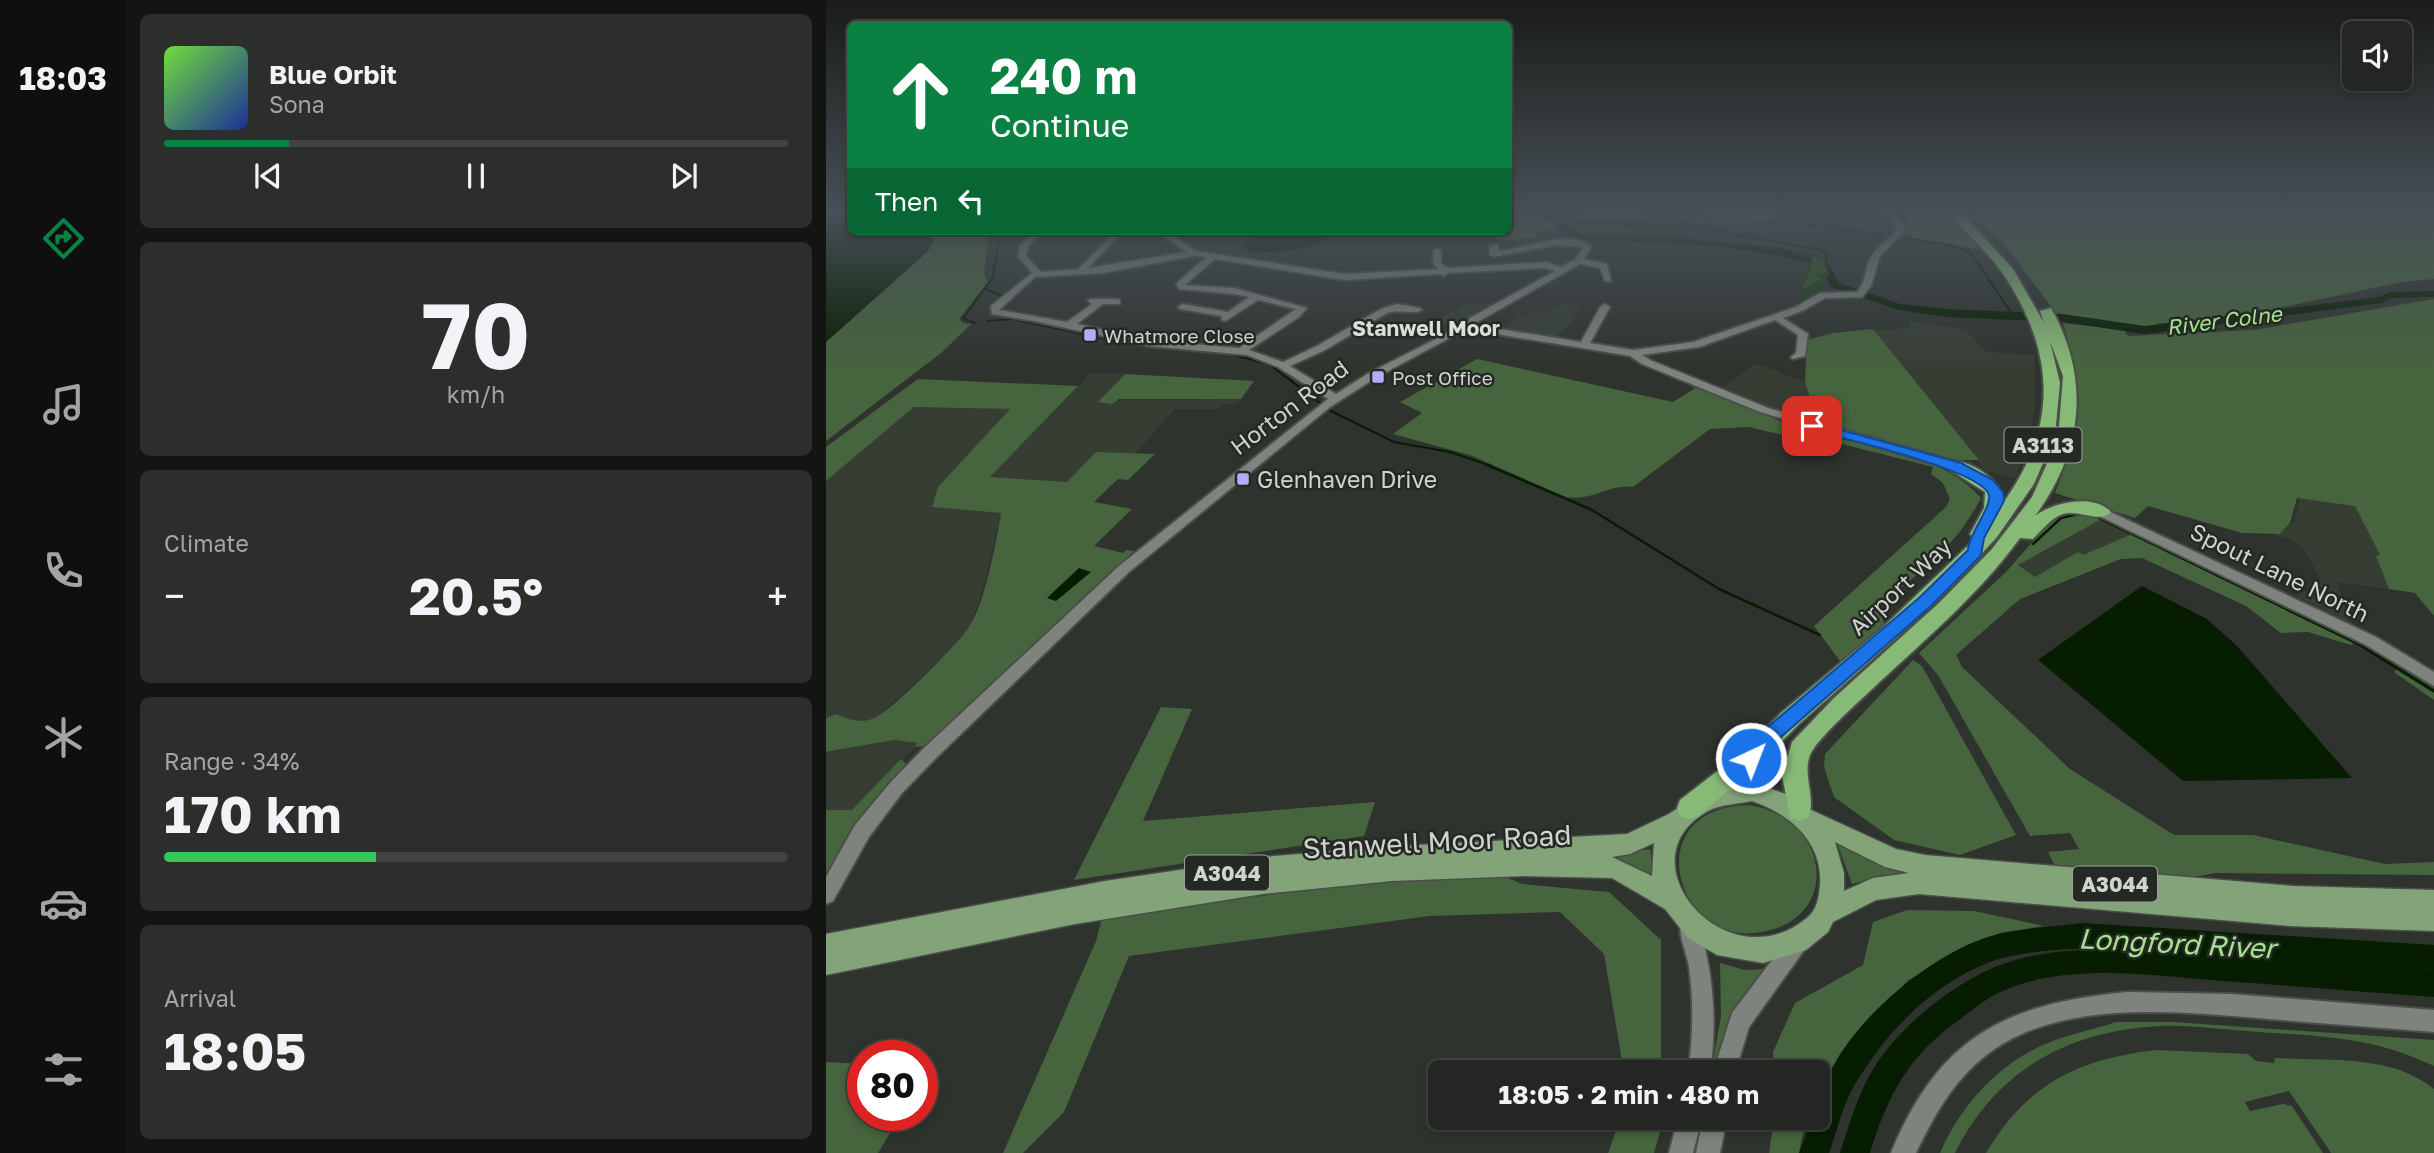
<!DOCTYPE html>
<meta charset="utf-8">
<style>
:root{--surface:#232622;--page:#2b2e2a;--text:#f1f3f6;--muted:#a3a5a5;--line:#404340;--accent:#0b8043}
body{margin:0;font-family:"Golos Text",sans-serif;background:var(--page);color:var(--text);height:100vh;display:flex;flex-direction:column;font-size:26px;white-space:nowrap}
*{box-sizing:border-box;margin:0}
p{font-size:23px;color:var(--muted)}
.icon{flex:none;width:38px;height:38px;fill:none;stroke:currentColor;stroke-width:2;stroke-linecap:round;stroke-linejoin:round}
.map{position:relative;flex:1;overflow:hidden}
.drawer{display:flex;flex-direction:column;gap:14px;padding:14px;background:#131513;width:700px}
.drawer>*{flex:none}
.banner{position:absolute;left:21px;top:21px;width:665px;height:214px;border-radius:10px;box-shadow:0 4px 10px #0003,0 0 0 2px var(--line);background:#0b8043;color:#fff;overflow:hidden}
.buttons{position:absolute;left:1516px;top:21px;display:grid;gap:14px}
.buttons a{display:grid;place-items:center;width:70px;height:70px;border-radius:10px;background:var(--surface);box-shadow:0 4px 10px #0003,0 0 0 2px var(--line);font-size:35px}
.speed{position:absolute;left:21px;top:1040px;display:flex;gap:14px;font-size:35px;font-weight:700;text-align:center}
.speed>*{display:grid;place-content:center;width:91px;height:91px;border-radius:50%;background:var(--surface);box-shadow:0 4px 10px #0003,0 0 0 2px var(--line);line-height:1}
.speed .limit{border:10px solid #d22;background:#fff;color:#111}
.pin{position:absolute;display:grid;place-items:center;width:60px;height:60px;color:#fff;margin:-30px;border-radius:14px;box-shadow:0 4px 10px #0006}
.me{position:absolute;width:77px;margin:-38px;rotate:43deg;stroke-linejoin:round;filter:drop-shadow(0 0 5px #0008)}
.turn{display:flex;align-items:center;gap:24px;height:147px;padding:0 28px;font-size:32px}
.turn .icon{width:91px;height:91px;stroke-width:2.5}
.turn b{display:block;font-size:49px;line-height:60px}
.then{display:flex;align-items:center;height:66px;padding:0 28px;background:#0003;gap:14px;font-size:26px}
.big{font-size:52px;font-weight:700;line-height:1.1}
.drawer .widget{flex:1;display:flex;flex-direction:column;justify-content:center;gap:10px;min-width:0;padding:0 24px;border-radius:10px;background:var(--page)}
.drawer .dial{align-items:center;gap:0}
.dial b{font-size:91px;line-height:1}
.song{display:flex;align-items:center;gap:21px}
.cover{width:84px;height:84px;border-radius:10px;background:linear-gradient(135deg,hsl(100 70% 55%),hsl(230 70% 35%))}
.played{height:7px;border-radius:4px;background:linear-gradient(90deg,var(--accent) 20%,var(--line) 20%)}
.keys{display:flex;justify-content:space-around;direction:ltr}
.heat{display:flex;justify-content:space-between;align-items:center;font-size:38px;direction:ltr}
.charge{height:10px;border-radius:5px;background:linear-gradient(90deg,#34c759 34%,var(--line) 0)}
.trip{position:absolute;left:602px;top:1060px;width:402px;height:70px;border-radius:10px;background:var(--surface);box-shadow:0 4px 10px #0003,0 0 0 2px var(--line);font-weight:700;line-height:70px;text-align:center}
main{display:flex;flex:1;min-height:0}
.tab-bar{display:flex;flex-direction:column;width:126px;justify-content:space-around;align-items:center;background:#0e0f0e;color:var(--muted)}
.tab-bar .icon{width:49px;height:49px}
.tab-bar .active{color:var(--accent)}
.tab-bar b{font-size:32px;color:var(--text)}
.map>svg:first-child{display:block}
</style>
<main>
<nav class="tab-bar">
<b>18:03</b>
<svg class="icon active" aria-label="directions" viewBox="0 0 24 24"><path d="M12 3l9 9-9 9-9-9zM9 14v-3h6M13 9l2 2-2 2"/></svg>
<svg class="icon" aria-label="music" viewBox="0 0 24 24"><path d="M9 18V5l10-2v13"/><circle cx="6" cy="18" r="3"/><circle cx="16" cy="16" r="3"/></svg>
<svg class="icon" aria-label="phone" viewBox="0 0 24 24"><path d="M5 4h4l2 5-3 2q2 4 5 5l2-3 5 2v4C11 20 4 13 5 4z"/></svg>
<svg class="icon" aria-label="climate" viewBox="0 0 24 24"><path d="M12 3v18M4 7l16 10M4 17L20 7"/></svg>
<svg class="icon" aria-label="car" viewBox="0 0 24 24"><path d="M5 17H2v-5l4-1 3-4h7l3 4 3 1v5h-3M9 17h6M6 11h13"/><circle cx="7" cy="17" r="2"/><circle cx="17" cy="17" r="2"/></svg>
<svg class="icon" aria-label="filters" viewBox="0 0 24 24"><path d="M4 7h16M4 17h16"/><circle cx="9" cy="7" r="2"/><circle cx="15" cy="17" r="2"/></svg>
</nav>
<section class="drawer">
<div class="widget">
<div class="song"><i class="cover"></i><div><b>Blue Orbit</b><p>Sona</p></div></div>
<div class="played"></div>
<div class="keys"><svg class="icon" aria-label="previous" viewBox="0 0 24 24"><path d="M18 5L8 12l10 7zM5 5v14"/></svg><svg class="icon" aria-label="pause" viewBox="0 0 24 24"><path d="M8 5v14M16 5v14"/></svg><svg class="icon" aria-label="next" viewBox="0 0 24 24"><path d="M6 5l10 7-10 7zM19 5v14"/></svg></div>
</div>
<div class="widget dial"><b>70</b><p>km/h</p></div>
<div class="widget"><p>Climate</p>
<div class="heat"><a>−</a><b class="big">20.5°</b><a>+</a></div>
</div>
<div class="widget"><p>Range · 34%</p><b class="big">170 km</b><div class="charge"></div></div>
<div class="widget"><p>Arrival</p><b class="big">18:05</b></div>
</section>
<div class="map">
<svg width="1608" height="1153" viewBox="0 0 1608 1153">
<rect width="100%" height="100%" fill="#2f332e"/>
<path fill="#363e34" d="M825 210H864L913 224 887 228Z
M641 302 666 305 629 326 609 321Z
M738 304 753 306 747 321 728 338 679 328 694 315 700 316 708 310 717 314Z
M1083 321 1139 329 1161 352 1208 355V407L1204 437 1189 479 1156 469 1153 460 1049 331 1085 328Z
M930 364 979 381 987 407 1009 429 932 405 895 389Z
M265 373 299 374 273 401 415 399 411 404H397L392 409H349L309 454 270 452 242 482 163 477Z
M88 407 184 409 112 487 106 507 175 513 159 582 144 626 119 656 49 719 26 722 11 714 0 718V481Z
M1474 498 1529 505 1554 556H1550L1563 589 1511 582 1523 622 1470 596 1490 586 1494 578 1480 552 1467 540 1449 535 1468 522Z
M1276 519 1306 534 1257 555 1252 553 1209 577 1192 565Z
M68 740 93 743 26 810H0V753Z"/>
<path fill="#46643d" d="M706 210H817L829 214 814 211 816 218 702 211Z
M867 210H935L953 218 913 224Z
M1089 210H1118L1155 247 1151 249 1144 244 1149 249 1085 237V233H1079L1083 213Z
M1143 210H1608V279L1576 282 1418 315 1329 324 1331 325C1301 332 1264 321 1233 317L1180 246Z
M696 215 721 219 737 227 709 233 711 237 672 241 670 231H682L683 216Z
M87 231H163L158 274 162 282 133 319 137 323 145 324 115 353 0 441V342L104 249 99 233Z
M1608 299V616L1589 593 1563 589 1550 556 1554 555 1529 506 1471 498 1464 523 1454 534 1416 533 1322 506 1309 518 1229 493C1258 420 1259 397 1237 323L1298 330 1302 336 1428 330Z
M1047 329 1153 460H1130L1101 455 1009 429 987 407 979 382 981 340 1007 333Z
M651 359 847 402 871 387C911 404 950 421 992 433 1045 449 1117 453 1155 498 1129 548 1095 572 1051 606L1059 625 1014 661 988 626 1120 507 1124 499 1117 483 1105 474 1107 467 996 439 978 440 923 427 884 429 807 487C777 485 770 501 740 497L644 455 567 434 596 413 574 402Z
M299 374 428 381 415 399H293L286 404 272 402Z
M92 379 252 386 164 477 241 482 270 452 329 454 302 480 292 479 268 502 306 509 268 546 297 553 300 550 308 551 102 746 88 747 92 743 68 740 0 752V718L11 714C23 720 32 723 46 719 62 715 133 643 143 627 159 603 170 543 175 513L106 507 112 487 184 409 88 407 0 481V447Z
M1241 511 1276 519 1192 565 1209 577 1252 552 1257 555 1306 534H1314L1531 641 1525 645 1482 632 1455 633 1420 606 1316 558 1295 559 1194 599 1130 655 1136 667 1244 769 1348 835H1427L1559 864 1608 862V875L1389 873 1357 879 1230 868 1222 852 1253 849 1244 833 1204 836 1112 675 1093 653 1180 572 1223 523Z
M1087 660 1096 666 1190 835 1134 855 1068 840 1008 797 998 767 999 754Z
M1571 663 1608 688V700L1569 673Z
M335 707 366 709 317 821 549 802 538 836 248 880Z
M75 759 81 765V770L13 853 0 874V810H26Z
M922 805C1005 816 1019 923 929 933 848 942 812 808 922 805Z
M1011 843 1114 877H1051L1026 884Z
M824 849 828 874 825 875 784 855Z
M673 874 696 884 783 892 835 940V1070L798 1073 778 954 734 912 604 916 303 956 238 1112 197 1153H177L270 941 276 918 500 887Z
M1081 910 1148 911 1218 926 1173 933 1082 980 1033 1037 992 1106V1073H948L947 1052 969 1003 1037 965 1047 922Z
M894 963 919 970 939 969 941 974C908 998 902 1036 891 1073H885L895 1016Z
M1290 1022H1347L1608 1040V1066C1548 1037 1496 1036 1432 1032 1400 1030 1367 1025 1336 1026 1244 1030 1171 1069 1129 1153H1114C1134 1107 1170 1066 1217 1045 1239 1035 1266 1030 1290 1022Z
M1330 1050 1422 1054 1430 1061 1448 1063 1449 1058C1500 1061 1566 1054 1608 1089V1153H1505L1463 1091 1419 1102 1424 1111 1457 1104 1466 1106 1497 1153H1160C1201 1084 1252 1059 1330 1050Z
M0 1062 37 1064V1115H75L52 1153H0Z
M795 1118H838L828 1153H782Z
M948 1118H985L977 1133 973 1153H943Z"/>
<path fill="#071d01" d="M0 221 24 224V231H87L99 233 108 240 101 252 0 342Z
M458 231H545L503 238 488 246 465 251 426 253 415 247 428 237Z
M253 568 265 572 230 601 221 598Z
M1316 586 1381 619 1412 647 1526 778 1357 781 1212 660Z"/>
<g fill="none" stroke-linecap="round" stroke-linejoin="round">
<path stroke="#071d01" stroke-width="2" d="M821 210 916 236 996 250 1001 257 997 264
M687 213 693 210
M970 223 1057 235
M913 225 953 221
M1078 238 1124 245 1145 253 1188 317
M160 289 176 296
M161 321 187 319 289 341
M149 323 137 318 167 277 174 231
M301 343 403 354 443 364 494 403
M503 410 568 442 624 452 665 466"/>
<path stroke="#071d01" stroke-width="2.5" d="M661 465 766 510 893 589 994 635
M1269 516 1536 646
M1207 544 1235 518 1252 514"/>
<path stroke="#071d01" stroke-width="3.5" d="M1533 644 1608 691"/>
<path fill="#071d01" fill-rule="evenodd" d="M682 211 756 219 876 225 881 228 880 230 738 223 756 234 851 237 954 248 1001 262 1013 283 1074 304 1121 309 1237 314 1319 326 1552 297 1564 292 1608 291V297L1566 298 1555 303 1319 334 1237 322 1121 317 1073 310 1005 287 993 266C916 243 835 243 755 240L741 236 724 221 682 217Z
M1256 923 1608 945V971L1588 969 1608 971V997C1538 992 1467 986 1397 981 1325 976 1240 961 1172 993 1158 1000 1145 1011 1133 1020 1082 1056 1062 1095 1044 1153H1014C1024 1122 1034 1087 1053 1060 1083 1017 1142 972 1193 959 1222 951 1253 950 1283 949 1254 947 1193 951 1167 961 1107 982 1058 1034 1027 1088 1016 1107 1011 1132 1003 1153H973L986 1118H992C992 1045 1099 955 1165 936 1194 928 1227 927 1256 923Z"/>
<g stroke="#4b4e4a" stroke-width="4">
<path id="minor" d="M1047 210C1063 210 1071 215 1079 228L1077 233 1054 256 1045 286 1036 297 999 298 976 311 957 318 982 334 979 356 966 359 965 357 970 353 972 335 949 320 873 347 816 355 824 360 942 408 1134 463 1136 466 1134 469H1126L934 412 816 364 804 356 640 329 551 377 504 407 303 572 109 759 76 793 43 837 7 901 0 904V877L29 825 64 783 97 749 293 566 502 399 452 367 421 355 323 346 208 321 166 314 165 306 206 273 192 256 194 246 205 233 212 235 202 247 200 256 215 272 252 269 287 235 291 237 290 239 262 268 361 252 339 237V233H342L370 251 519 274 613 269 607 264V251L611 248 615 251V263L622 268 721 262 735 267 750 259 757 247 730 245 667 257 663 254 664 246 671 244 673 251C701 248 740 229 766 246L758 259 781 264 785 281H779L774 268 754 264 651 322 649 325 755 342 774 307 779 304 784 307 764 343 807 350 867 342 970 307 994 293 1031 292C1041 282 1038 266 1047 254 1054 243 1066 240 1071 228L1065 219ZM368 256 380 257 350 284 353 289 408 294 423 297 402 312 357 304 352 307 354 309 395 316 396 320 399 321 432 300 470 309 413 348 323 340 251 324 277 304H294V300L291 299H264L262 301 266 304 241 322 173 310 209 277 277 273ZM389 259 519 280 614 274 618 276 622 273 720 268 729 271 644 318 641 323 543 373 510 394 464 366 499 350 561 313C573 309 588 315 596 310L594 308 571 304 555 309 491 346 457 362 423 350 473 317 481 308 408 288 359 285Z
M1276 508 1550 637 1608 672V686L1540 645 1271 515 1270 512 1271 509Z
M863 916 870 919 873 926C888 975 891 1022 884 1073H862C867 1037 868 1003 863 967 861 953 850 932 856 919Z
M972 932 979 935 982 942 979 949 923 1027 909 1073H887L906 1013 965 935Z
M1302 992 1406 994 1608 1010V1032C1557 1028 1506 1024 1455 1020 1370 1013 1254 998 1178 1043 1134 1069 1111 1109 1090 1153H1065C1113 1036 1181 1003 1302 992Z
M852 1118H876L867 1153H843Z
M877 1118H901L894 1153H870Z"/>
</g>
<g stroke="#4b4e4a" stroke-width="3">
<path id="major" d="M926 783 966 796 983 809 1070 849 1099 855 1467 886 1608 890V931L1464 926 1093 894 1050 900 1007 922 1002 932 980 950 937 963 891 955 862 938 839 909 786 878 698 876 566 881 437 894 249 924 0 975V934L279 881 448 856 573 846 801 834 843 814 873 794ZM926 801C963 814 997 841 994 885 993 897 991 910 981 918 900 985 792 858 884 810 896 804 913 804 926 801ZM1009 842 1059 867 1083 873 1047 878 1018 891V873ZM828 843 826 876 786 857 804 854Z"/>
</g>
<g stroke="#4b4e4a" stroke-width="4">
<path id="highway" d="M1122 210H1133L1187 269 1218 323 1214 311 1225 308C1265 379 1257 451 1209 516 1227 502 1268 493 1285 512 1275 524 1252 509 1237 514 1225 518 1216 530 1207 539L1194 538C1152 596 1095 643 1043 692 1029 705 991 739 984 755 976 776 991 799 982 818L973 821 964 818 956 775 966 742 1008 698 1114 602 1166 549 1206 497 1232 439 1237 376 1224 341 1234 383 1229 435 1208 484 1171 537 1125 587 1070 638 972 725 933 765 872 816 863 819 854 816 851 808 854 800 917 751 956 712 1056 628 1149 539 1144 534 1158 508 1159 492 1124 470 1122 466 1124 462C1144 458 1178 482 1177 503 1233 426 1229 352 1178 275 1162 251 1138 233 1122 210Z"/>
</g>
<use href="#minor" fill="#7e837d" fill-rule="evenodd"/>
<use href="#major" fill="#83a479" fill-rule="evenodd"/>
<use href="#highway" fill="#87ba77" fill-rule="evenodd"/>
</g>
<path fill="#1f3c14" d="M1002 273 1000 283H997L995 290 974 302 975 291 991 274Z"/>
<path fill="#2c561d" stroke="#1f3c14" stroke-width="2" d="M987 257 997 259 1002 273 991 274 997 280 975 291Z"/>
<linearGradient id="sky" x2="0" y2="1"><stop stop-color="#1a1c19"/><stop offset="0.57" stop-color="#475057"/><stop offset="1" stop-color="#475057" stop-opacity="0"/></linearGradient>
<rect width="1608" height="371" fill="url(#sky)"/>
<path fill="#1a73e8" stroke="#114b97" stroke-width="2" d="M986 422 1135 463 1167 480 1177 492 1178 501 1158 538 1155 555 1106 605 956 736 931 764H918L915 758 943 726 1094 597 1142 550C1143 533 1166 507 1163 495 1157 470 1011 437 982 429V423Z"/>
<g fill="#b4acf9" stroke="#252924" stroke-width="2.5">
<rect x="257" y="328" width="14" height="14" rx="3.5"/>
<rect x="545" y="370" width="14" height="14" rx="3.5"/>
<rect x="410" y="472" width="14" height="14" rx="3.5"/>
</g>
<g text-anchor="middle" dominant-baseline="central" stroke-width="5" stroke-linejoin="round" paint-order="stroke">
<g font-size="19" fill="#d1d3d0" stroke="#252924" text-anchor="start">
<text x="278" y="335">Whatmore Close</text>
<text x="566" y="377">Post Office</text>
</g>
<g font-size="21" font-style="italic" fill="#a4e38f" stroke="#252924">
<text transform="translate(1398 320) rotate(-7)">River Colne</text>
</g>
<g font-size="21" font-weight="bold" fill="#daded9" stroke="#252924">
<text x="600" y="328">Stanwell Moor</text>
</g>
<g fill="#252924" stroke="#9da09c" stroke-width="2">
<rect x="1178.5" y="427.5" width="77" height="35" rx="5"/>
<rect x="359" y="855.5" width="84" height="35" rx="5"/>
<rect x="1247" y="866.5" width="84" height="35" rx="5"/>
</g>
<g font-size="21" font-weight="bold" fill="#d1d3d0">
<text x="1217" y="445">A3113</text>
<text x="401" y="873">A3044</text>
<text x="1289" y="884">A3044</text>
</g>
<g font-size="23" fill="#d1d3d0" stroke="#252924">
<text transform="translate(463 407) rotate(-37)">Horton Road</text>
<text transform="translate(1454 572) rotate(26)">Spout Lane North</text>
<text transform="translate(1074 586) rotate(-43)">Airport Way</text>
</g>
<g font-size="23" fill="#d1d3d0" stroke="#252924" text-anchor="start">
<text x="431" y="479">Glenhaven Drive</text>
</g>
<g font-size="28" fill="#d1d3d0" stroke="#252924">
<text transform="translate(611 841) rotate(-3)">Stanwell Moor Road</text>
</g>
<g font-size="28" font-style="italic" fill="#a4e38f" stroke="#252924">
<text transform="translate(1351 943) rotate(3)">Longford River</text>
</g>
</g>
</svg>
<div class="buttons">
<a><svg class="icon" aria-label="sound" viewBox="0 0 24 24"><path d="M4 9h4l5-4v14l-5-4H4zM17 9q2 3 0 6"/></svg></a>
</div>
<div class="speed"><div class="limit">80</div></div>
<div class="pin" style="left:986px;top:426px;background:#d93025"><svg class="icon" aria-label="arrive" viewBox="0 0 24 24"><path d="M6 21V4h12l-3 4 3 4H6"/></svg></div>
<svg class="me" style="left:925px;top:758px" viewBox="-20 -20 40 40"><circle r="17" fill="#1a73e8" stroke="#fff" stroke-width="3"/><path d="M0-11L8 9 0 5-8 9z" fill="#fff"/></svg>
<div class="trip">18:05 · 2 min · 480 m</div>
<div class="banner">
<div class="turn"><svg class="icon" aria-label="ahead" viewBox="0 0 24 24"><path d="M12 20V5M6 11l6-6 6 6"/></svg><div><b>240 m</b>Continue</div></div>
<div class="then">Then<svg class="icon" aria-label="left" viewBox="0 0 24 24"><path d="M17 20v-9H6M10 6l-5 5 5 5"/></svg></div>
</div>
</div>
</main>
